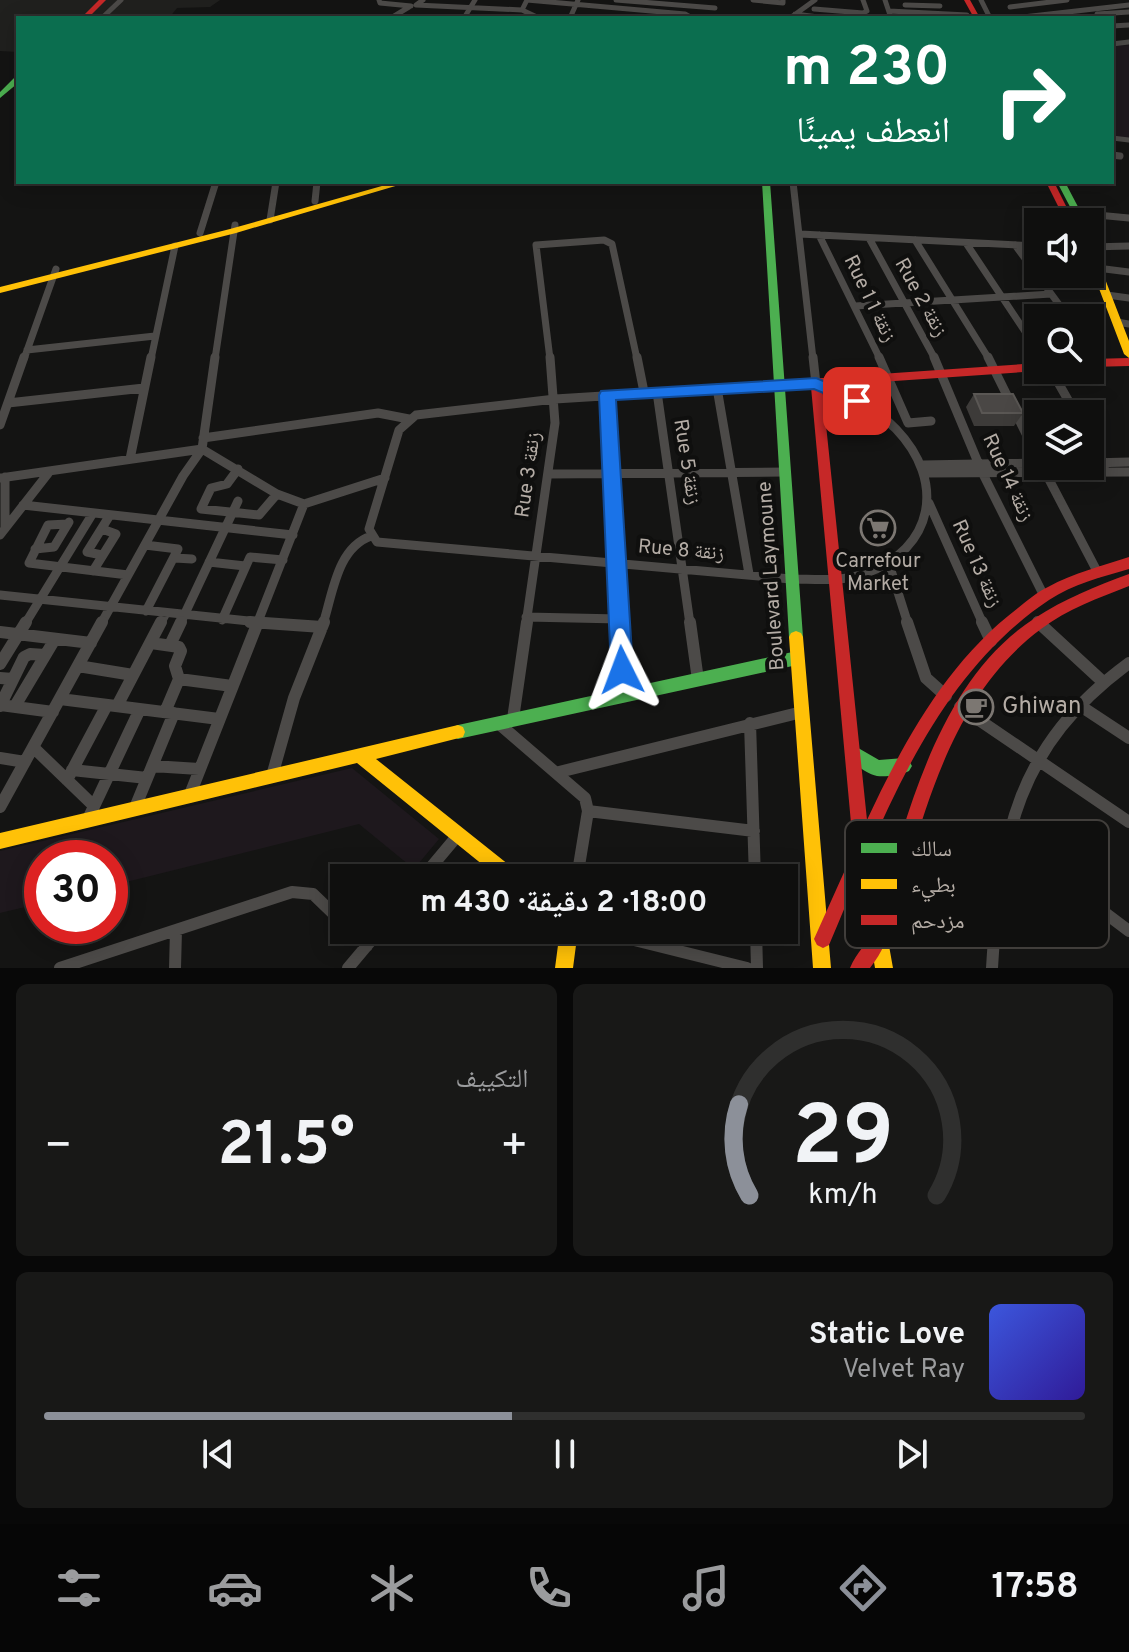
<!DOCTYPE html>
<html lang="ar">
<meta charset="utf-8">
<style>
:root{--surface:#0f0f0e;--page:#181817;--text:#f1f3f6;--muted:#9b9c9e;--line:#2f2f2e;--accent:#8c9099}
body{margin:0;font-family:Overpass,"Noto Naskh Arabic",sans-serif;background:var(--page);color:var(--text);direction:rtl;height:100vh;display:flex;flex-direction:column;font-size:30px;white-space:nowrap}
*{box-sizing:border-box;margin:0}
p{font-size:26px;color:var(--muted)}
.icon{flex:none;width:44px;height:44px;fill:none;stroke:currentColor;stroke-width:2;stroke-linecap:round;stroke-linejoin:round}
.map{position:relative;height:968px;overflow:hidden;direction:ltr}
.panel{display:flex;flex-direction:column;gap:16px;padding:16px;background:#080808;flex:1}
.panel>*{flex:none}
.top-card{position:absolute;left:16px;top:16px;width:1098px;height:168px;border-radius:0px;box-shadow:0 4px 20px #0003,0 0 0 2px var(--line);direction:rtl;background:#0b6e4f;color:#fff;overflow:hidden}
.fabs{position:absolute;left:1024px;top:208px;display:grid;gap:16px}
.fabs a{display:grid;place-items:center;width:80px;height:80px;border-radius:0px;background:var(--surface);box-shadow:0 4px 20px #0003,0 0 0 2px var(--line);font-size:40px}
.speed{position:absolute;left:24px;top:840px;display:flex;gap:16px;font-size:40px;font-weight:700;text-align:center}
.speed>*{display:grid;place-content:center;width:104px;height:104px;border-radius:50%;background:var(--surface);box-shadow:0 4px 20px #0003,0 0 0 2px var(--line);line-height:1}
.speed .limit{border:12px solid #d22;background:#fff;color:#111}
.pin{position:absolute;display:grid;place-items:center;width:68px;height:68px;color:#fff;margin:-34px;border-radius:16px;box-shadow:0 4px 12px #0006}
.me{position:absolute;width:88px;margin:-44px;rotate:357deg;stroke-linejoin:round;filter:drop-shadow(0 0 6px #0008)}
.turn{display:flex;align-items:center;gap:28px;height:168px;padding:0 32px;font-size:36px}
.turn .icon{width:104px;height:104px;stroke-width:2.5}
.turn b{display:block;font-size:56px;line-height:68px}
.big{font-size:60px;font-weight:700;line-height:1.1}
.panel .tile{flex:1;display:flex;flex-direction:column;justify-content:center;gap:12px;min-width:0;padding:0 28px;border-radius:12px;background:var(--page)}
.panel .dial{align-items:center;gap:0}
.dial svg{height:208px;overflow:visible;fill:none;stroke:var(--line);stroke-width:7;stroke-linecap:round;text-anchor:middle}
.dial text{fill:var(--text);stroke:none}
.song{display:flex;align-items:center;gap:24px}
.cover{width:96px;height:96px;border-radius:12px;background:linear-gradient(135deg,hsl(230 70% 55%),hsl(250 70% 35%))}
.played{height:8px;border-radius:4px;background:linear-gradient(90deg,var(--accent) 45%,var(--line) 45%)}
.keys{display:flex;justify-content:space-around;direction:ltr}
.heat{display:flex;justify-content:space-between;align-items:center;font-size:44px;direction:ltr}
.panel .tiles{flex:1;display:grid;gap:16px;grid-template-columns:1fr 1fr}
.tile:last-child{grid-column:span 2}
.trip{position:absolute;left:330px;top:864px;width:468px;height:80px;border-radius:0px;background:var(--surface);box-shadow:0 4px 20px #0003,0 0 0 2px var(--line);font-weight:700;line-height:80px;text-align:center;direction:rtl}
.tabs{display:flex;height:128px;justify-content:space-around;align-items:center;background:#060606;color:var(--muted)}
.tabs .icon{width:56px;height:56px}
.tabs .active{color:var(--accent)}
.tabs b{font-size:36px;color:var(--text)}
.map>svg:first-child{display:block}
</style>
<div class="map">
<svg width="1129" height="968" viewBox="0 0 1129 968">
<rect width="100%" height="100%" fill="#141413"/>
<path fill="#20201e" d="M0 0H220L210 7 177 8 169 18H18V52L0 51Z"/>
<path fill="#1e181d" d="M1129 45V139L1112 136V46Z
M352 768 439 839 414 869 359 824 110 886V858H42V903L0 913V851Z"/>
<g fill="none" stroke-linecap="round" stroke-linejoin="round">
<path stroke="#4c4a48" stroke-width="5" d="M379 0 380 3 411 6
M423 0 416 5 522 10 539 18
M616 0 715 8
M753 0 783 3V0
M885 0 891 18
M981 0 990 18
M905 5 940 6
M1010 7 1067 0
M814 9 863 13 867 11 863 0
M522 10 527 0 685 14 692 18
M889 11 967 15
M795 14 826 18
M1097 14 1129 12
M102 18 121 0
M391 18 409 7
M406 18H445
M464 18 475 0
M570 18 578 0
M790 18 815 0
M1015 18 1129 5
M1112 26 1129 25
M1112 44 1129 42
M1112 138 1129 140
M1112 155 1120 156"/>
<path stroke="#4c4a48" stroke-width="7" d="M1112 155 1120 156
M793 182 813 359
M315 201 317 182
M1097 215 1129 218
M270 220 276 182
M200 233 216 182
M800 234 1038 246
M819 235 880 359
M869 238 935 359
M915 240 989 359
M966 243 1038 351
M1015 245 1069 318
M1090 247 1129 246
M1097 268 1129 272
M1107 295 1129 298
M855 306 1051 294
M1117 322 1129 324
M1090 346 1100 359
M27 350 155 336
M24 359 56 269
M151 359 175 246
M215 359 235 225
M550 359 536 245 604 240 612 244 637 359"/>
<path stroke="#4c4a48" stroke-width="9" d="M637 357 644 392
M879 357 908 423 931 421
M934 357 982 472 1044 596
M988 357 1038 458
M1099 357 1102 362
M1051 370 1076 414
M779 385 555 399 416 415 399 430 369 529 377 542 791 579C815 579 841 582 864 574 935 549 946 481 896 429 875 407 844 395 816 384L813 357
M717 388 749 574
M657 392 690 624
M607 395 619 624
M8 403 144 388
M0 425 24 357
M203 438 378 413 409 419
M1090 439 1105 465
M130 459 151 357
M1090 463 1129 462
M923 465 1038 463
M1042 466 1098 573
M238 469 227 484 211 488 201 509 259 515 277 494
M926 473 1129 472
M549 474 785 472
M5 477V527
M0 478 202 449 277 494 304 504 257 624
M929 503 983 624
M304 504 385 478
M23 505 293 535
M68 524 48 525 29 563 128 575
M0 535 50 471
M145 545 178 549 146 611
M35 549 54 547 69 522
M102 555 87 552 110 515
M175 558 192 559
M209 562 245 566
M889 564 908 624
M93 571 116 534 102 529
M0 595 278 624
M526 617 620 619
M222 620 250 557 283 560
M1037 621 1040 624
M25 624 93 513
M101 624 183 476 202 449 215 357
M160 624 166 613
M180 624 238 501
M323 624C333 593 337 548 371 536
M526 624 555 423 550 357"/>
<path stroke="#4c4a48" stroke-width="12" d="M250 622 322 627
M619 622 623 696
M690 622 698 680
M907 622 926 678 946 696
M982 622 991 641
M1038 622 1102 681
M0 632 91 643
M151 643 179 647 181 651 175 666 179 679
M170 645 181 622
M0 664 26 622
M78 666 133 675
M0 678 13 679
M60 699 219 719
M0 705 53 712
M1079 705 1129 738
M0 706 24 657 30 654 45 655
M15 706 55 639
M117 706 161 622
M960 707 1129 822
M165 712 179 679 232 686
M513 719 527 622
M498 723 585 798 588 811 577 878
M750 723 755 878
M33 747 94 806
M0 758 25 762
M152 766 199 769
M72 770 147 778
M559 772 802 712
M272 776 294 698 324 622
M67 780 107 705
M189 797 258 622
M0 807 102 622
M134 810 174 713
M588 811 754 831
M88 819 140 709
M1007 839 1129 931
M578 869 638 878
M422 878 458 835
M350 930 367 946
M594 930 747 968
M756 930 757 968
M60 968 292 892 313 894 344 924
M175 968 176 930
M348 968 380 930
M992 968C1000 836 1016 746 1129 663"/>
<path fill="#4caf50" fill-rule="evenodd" d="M15 77H18V83L0 98V92Z
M762 182H770L803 637 801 641 796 643 791 641 789 637Z
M1057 182H1065L1086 222H1078Z
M797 651 802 653 804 658 802 663 797 665 458 739 453 737 451 732 453 727 458 725Z
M853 745 879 760 904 758 909 761 912 766 909 771C901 775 886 777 877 776 867 774 850 762 845 753L848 748Z"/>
<path fill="#ffc107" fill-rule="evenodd" d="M396 182H409L236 233 0 293V287L230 229Z
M1090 250 1095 253 1129 341V358L1124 354 1090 265Z
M796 631 801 633 803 637 831 968H813L789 637 791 633Z
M458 725 463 727 465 732 463 737 376 759 518 872 520 878H499L357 763 0 849V833Z
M859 815 865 817 867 823 893 968H875L851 823 853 817Z
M560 930H578L573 968H555Z"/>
<path fill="#c62828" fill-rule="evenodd" d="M99 0H106L88 18H81Z
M964 0H970L980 18H974Z
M1046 182H1054L1074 222H1066Z
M1129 358V366L1090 367V359Z
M1038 363V370H1040L1038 371 822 386 867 820C904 741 947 662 1018 608 1028 600 1037 592 1048 587 1073 573 1102 566 1129 557V569C1102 577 1073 584 1049 600 932 678 882 821 829 945L823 948 817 945 814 939 863 830 859 831 853 829 851 823 811 387 779 389 774 385 779 381Z
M1129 574V586C1099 598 1067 609 1041 629 966 685 936 773 910 859 899 896 895 937 870 968H850C856 953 869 942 875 926 886 896 892 863 902 832 927 753 962 665 1035 618 1064 599 1096 586 1129 574Z"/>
</g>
<path fill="#3d3b39" d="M974 394 1023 413 1014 426H974L966 407Z"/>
<path fill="#4a4745" stroke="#5a5754" stroke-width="2" d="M974 394H1013L1023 413H982Z"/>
<path fill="#1a73e8" stroke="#114b97" stroke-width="2" d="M816 378 863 397 865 401 857 407 814 389 616 400 633 670 630 678 622 681 615 678 611 670 599 395 601 391Z"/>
<defs>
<g id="supermarket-ring" transform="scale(1.8)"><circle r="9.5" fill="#0f0f0e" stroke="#7c7772" stroke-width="1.5"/><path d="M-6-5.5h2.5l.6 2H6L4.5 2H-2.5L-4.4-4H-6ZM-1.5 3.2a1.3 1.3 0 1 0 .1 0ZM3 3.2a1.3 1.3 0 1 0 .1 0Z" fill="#7c7772"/></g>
<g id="cafe-ring" transform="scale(1.8)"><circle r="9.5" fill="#0f0f0e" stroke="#7c7772" stroke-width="1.5"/><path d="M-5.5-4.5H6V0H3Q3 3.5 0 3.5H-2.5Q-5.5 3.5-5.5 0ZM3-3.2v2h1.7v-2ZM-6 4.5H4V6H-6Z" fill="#7c7772"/></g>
</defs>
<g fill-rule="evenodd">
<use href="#supermarket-ring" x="878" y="528"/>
<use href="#cafe-ring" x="976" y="707"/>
</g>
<g text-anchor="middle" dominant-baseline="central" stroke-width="8" stroke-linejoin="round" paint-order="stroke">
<g font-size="20" fill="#b4aca5" stroke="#0f0f0e">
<text transform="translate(920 298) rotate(61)">Rue 2 زنقة</text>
<text transform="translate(869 299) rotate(64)">Rue 1 زنقة 1</text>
<text transform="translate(686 462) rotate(81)">Rue 5 زنقة</text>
<text transform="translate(529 475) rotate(-82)">Rue 3 زنقة</text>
<text transform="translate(1007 478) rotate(65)">Rue 14 زنقة</text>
<text transform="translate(681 551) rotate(5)">Rue 8 زنقة</text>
<text transform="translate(976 564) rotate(66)">Rue 13 زنقة</text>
<text transform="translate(772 576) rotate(-94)">Boulevard Laymoune</text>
</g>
<g font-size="20" fill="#b4aca5" stroke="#0f0f0e">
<text x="878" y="562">Carrefour<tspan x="878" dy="23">Market</tspan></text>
</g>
<g font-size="24" fill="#b4aca5" stroke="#0f0f0e" text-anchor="start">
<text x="1002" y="707">Ghiwan</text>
</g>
</g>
<rect x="845" y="820" width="264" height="128" rx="12" fill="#0f0f0e" stroke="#413e3b" stroke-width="2"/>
<rect x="861" y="843" width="36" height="10" fill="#4caf50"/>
<rect x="861" y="879" width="36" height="10" fill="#ffc107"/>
<rect x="861" y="915" width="36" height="10" fill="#c62828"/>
<g font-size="22" fill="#b4aca5">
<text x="911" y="856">سالك</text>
<text x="911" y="892">بطيء</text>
<text x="911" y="928">مزدحم</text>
</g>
</svg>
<div class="fabs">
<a><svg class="icon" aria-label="sound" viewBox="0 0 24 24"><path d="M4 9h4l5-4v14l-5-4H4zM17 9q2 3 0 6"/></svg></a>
<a><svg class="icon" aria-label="search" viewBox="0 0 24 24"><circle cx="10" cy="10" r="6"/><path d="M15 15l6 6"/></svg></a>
<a><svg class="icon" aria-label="layers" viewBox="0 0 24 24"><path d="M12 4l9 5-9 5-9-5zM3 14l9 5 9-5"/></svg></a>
</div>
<div class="speed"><div class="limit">30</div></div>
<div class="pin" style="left:857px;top:401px;background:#d93025"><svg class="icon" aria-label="arrive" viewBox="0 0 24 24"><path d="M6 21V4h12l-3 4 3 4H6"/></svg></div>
<svg class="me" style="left:622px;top:670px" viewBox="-20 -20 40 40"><path d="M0-17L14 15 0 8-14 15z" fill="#1a73e8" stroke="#fff" stroke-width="4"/></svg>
<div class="trip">18:00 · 2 دقيقة · 430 m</div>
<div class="top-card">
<div class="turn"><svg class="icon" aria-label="right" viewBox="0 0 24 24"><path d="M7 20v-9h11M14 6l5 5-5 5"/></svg><div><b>230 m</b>انعطف يمينًا</div></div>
</div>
</div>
<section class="panel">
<div class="tiles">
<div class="tile dial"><svg viewBox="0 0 100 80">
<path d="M14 69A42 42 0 1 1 86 69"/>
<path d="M14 69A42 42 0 0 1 10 34" stroke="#8c9099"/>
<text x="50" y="56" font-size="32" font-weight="700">29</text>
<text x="50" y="72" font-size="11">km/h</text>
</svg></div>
<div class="tile"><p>التكييف</p>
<div class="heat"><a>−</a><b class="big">21.5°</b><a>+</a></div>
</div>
<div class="tile">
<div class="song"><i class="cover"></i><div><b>Static Love</b><p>Velvet Ray</p></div></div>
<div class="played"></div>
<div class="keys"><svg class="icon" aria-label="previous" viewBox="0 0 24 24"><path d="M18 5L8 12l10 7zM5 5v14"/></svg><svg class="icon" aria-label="pause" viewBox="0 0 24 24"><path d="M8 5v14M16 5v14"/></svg><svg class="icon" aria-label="next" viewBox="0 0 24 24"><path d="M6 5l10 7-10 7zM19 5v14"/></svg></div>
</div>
</div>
</section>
<nav class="tabs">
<b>17:58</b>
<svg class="icon active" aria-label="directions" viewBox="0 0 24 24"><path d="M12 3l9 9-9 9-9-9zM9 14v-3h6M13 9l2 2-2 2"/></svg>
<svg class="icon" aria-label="music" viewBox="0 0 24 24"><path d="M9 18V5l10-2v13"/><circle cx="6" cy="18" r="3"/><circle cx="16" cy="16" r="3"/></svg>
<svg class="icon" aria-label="phone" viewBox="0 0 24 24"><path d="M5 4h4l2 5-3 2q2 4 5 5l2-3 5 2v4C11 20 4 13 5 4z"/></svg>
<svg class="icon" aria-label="climate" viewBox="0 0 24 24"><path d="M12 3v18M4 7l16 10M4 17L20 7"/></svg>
<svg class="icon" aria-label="car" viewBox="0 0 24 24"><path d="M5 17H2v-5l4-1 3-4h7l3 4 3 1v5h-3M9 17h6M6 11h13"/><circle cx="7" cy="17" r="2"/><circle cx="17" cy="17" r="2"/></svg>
<svg class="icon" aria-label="filters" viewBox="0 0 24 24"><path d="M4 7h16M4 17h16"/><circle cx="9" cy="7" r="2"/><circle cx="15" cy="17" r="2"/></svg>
</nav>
